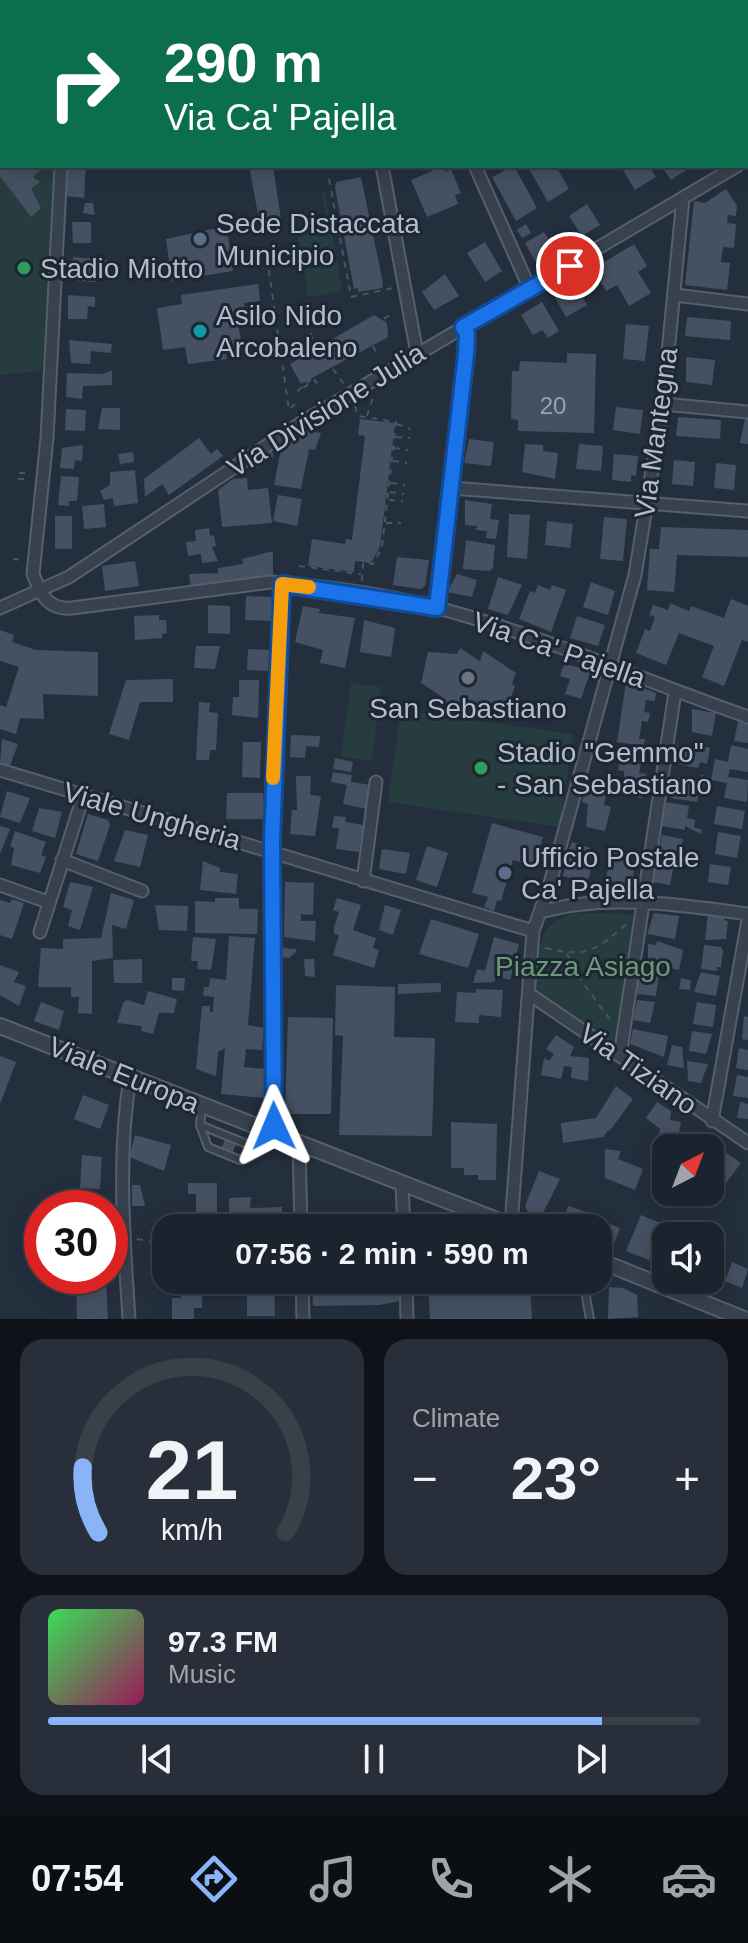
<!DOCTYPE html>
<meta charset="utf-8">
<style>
:root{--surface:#1b232e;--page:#282f3a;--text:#f1f3f6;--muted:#a0a4aa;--line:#39404a;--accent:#8ab4f8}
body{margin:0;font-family:Helvetica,sans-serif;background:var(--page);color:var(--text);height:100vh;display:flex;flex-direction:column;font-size:30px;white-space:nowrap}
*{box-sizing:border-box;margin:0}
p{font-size:26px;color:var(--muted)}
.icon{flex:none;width:44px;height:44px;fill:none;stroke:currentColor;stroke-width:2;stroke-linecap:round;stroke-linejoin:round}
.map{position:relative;height:1319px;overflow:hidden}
.drawer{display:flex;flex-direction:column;gap:20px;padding:20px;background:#0f1319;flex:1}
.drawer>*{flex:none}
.guide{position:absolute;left:0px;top:0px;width:748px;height:168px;box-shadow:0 4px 20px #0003,0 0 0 2px var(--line);background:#0b6e4f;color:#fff;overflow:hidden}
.needle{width:52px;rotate:42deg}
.fabs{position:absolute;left:652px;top:1134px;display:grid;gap:16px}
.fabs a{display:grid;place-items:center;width:72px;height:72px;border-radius:16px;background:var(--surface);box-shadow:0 4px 20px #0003,0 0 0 2px var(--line);font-size:40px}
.speed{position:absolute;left:24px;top:1190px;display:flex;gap:16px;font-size:40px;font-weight:700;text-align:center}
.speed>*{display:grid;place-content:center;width:104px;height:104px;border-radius:50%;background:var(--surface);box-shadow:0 4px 20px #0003,0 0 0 2px var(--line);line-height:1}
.speed .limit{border:12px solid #d22;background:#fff;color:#111}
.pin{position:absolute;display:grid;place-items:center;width:68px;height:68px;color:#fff;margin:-34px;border:4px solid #fff;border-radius:50%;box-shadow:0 2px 8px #0007}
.me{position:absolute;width:88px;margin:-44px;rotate:359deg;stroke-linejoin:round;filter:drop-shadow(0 0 6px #0008)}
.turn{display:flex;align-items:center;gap:28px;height:168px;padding:0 32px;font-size:36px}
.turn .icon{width:104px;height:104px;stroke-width:2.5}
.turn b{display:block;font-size:56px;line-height:68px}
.big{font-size:60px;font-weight:600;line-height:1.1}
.drawer .tile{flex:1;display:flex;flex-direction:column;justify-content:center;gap:12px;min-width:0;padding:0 28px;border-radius:24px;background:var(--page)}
.drawer .dial{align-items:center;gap:0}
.dial svg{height:208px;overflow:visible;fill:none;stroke:var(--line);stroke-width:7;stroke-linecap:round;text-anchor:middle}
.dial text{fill:var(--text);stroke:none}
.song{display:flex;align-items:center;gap:24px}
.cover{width:96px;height:96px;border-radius:12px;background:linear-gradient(135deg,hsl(130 70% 55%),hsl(330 70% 35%))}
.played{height:8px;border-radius:4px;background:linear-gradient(90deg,var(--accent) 85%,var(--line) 85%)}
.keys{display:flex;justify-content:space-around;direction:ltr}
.heat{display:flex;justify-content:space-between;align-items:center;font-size:44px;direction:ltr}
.drawer .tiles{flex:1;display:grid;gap:20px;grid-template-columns:1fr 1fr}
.tile:last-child{grid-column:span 2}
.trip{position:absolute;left:152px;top:1214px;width:460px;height:80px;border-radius:24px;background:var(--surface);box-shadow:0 4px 20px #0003,0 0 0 2px var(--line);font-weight:600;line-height:80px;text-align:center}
.dock{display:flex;height:128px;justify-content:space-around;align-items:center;background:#0b0e12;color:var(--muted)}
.dock .icon{width:56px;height:56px}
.dock .active{color:var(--accent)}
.dock b{font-size:36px;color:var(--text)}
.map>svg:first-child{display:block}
</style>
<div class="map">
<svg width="748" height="1319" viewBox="0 0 748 1319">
<rect width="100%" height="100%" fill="#242f3e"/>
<path fill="#263c3f" d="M0 147 2 166H54L42 371 0 375Z
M325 192 342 291 308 297 304 271 311 260 301 253 297 231 328 225 322 193Z
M351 683 381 687 372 761 341 757Z
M401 710 573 734 560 827 388 802Z
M576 913 635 914 615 1045 537 991C540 953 532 924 576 913Z"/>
<path fill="#455162" d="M0 166H14L17 171 23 166 42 169 33 177 40 182 31 189 41 208 31 217 0 176Z
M67 166H86L84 198 66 196Z
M249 166H273L281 219 260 225Z
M443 166 445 172 451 169 461 193 455 195 458 204 427 217 411 180Z
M514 166 537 208 516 221 492 177Z
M556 166 569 189 548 202 528 167Z
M649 166 656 177 635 190 621 167Z
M661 166H692L671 180Z
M361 177 383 283 382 288 358 292V288L354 289 335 187 336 182Z
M726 189 737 206 736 216 728 215 727 223 736 224 734 248 723 247 721 262 730 263 727 290 685 285 694 201 705 203Z
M85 203H93L95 215 83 213Z
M587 204 600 225 582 236 569 216Z
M72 222H91V243H73Z
M526 224 531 233 522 238 517 230Z
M212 229H227L233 271 172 281 166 239Z
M544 232 555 249 535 261 525 243Z
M485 242 502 271 485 282 467 253Z
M634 244 647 266 638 272 651 293 629 306 617 285 606 291 593 269Z
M73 257 107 260 106 272 98 271 96 282 77 281 78 273 71 272Z
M445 274 459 296 434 310 422 292Z
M574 282 587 305 566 317 553 294Z
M258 284 260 301 244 303 245 315 237 316 242 347 225 349 227 359 188 364 185 347 163 350 157 308 182 304 181 295Z
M68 295 95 297V307L88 306 87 319H68Z
M542 302 559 331 548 338 542 330 533 335 521 315Z
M374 315 387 323 388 337 301 384 290 364Z
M687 317 731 321 730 340 685 336Z
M626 324 649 326 645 361 623 359Z
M69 340 112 344 111 353 91 351 90 364 71 363Z
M567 353 596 354 594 433 518 431V420L511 419 512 371H519L520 361 567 363Z
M686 357 715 360 712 385 686 382Z
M112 370V385L83 386 82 399 66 397 67 373 103 374Z
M616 407 643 410 640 434 613 430Z
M102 408H120V430L98 429Z
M66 409 86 410 85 431 65 430Z
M746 414H748V444L740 443Z
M678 417 721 420 720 439 676 436Z
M360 419 395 423 380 547 371 563 355 561 354 572 308 566 312 539 345 544 346 539 352 540 365 436 358 435Z
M300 429 321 433 315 450 309 449 301 489 274 485 283 438 299 440Z
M199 438 211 454 217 449 223 456 169 495 162 484 145 497 144 479Z
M469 439 494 442 491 466 464 463Z
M525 444 543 445V451L558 453 555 479 522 472Z
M579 444 603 446 601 471 576 469Z
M83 445 82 461 75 460 74 469 60 468 62 448Z
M271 450 274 456 257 468 253 462Z
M133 452 134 462 120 464 118 454Z
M614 454 638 456 636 476 631 475V482L612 480Z
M674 460 695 462 693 486 672 484Z
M716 463 736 465 734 490 714 488Z
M135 470 138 503 114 506 113 498 104 500 100 491 110 485V472Z
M61 476 79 477 77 501H69V506L58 505Z
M247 478 248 490 268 488 272 523 222 527 218 490 233 479Z
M278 495 302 499 297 526 273 521Z
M465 500 492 504 490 519 499 520 496 539 486 538 487 531 476 530 477 526 465 525Z
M104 504 106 527 84 529 82 506Z
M509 514 530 515 527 559 507 557Z
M55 516H72V549H55Z
M604 517 627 519 623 561 600 559Z
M547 521 573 524 570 548 545 545Z
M661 527 748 530V557L677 555 674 592 647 590 650 549H659Z
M209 528 210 536 214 535 216 546 212 547 218 561 202 563 201 554 188 556 186 542 196 541 195 530Z
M466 540 495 545 493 568 489 571 463 569Z
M273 551V577L191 589 189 574 218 573V568L243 564 242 559Z
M397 557 429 560 425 586 421 589 393 585Z
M135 561 139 586 105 591 102 566Z
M457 574 477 580 472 597 447 592Z
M498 577 522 585 508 615 488 609Z
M591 582 615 591 608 615 583 607Z
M538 585 550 590 552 585 566 590 551 632 519 619 530 591 535 593Z
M246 596 272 597 271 621 245 620Z
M731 599 748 606V642L742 640 724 686 702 677 714 646 679 633 666 665 636 653 645 629 650 631 655 617 649 615 653 605 668 610 670 603 689 611 691 606 724 618Z
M208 605 230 606V634L208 633Z
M303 606 320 609 319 613 355 618 345 668 320 663 323 650 295 642Z
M159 615V620H166L167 633 162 634V638L135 640 134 616Z
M577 616 605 625 598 646 570 638Z
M364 620 395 628 391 657 360 652Z
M0 630 14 635 12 642 36 650 98 652V696L43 694 44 719 20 718 16 734 0 729V705L6 707 19 667 0 661Z
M196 646H220L215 669 194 668Z
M460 648 480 661 483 651 516 673 512 684 515 686 507 708 441 704V696L421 683 428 652 457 654Z
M248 649 269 650 268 671 247 670Z
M564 664 591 670 581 699 565 694 570 679 560 676Z
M173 679V702H140L129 740 109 734 126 680Z
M239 680H259L258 718 232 715 233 697H239Z
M626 682 656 693 655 701 646 700 644 712 650 713 648 722 642 721 639 739H645L644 746 617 742Z
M199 702 210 703 209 712 218 713 216 750H210L209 760H196Z
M692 709 716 713 712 736 692 732Z
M738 722 748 724V743L734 741Z
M291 735 320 736 319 747 306 746 305 758 290 757Z
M2 739 18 744 10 766 0 763Z
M243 742H261L260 778 242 777Z
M694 744 710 748 707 764 700 762 698 768 673 763 676 745 693 749Z
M731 745 748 749V772L730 769 728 777 748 780 747 802 724 798 727 783 711 780 715 759 728 762Z
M621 753 642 757 639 773 646 774 643 798 624 795V771L618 770Z
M335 758 353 762 351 772 333 769Z
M333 772 352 775 351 782 371 785 366 809 343 804 347 785 331 782Z
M701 775 710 777 708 785 700 784 697 802 671 798V776L700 780Z
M296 776H311L310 795 321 796 315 836 290 834 292 810H297Z
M586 785 607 790 604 805 611 807 605 831 586 827 588 804 582 802Z
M7 791 30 798 20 823 0 817Z
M227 793H263L265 819H226Z
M666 802 689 806 687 818 695 820 694 827 702 830 701 834 685 826V830L662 826Z
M717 806 745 811 742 829 714 824Z
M39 808 62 812 55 838 32 831Z
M88 814 108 820 110 825 98 861 76 854Z
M334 816 346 817 345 822 363 825 359 852 336 849 339 828H332Z
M492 823 543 837 535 866 513 860 501 901 497 900 494 911 484 907 488 897 472 893Z
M0 826 10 829 0 854Z
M125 830 148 835 140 867 114 861Z
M15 831 46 842 41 855 46 857 40 873 11 865 14 848 10 846Z
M718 832 741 836 737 858 715 854Z
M662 835 683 839 680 856 659 852Z
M572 842 590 848 585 865 592 867 587 883 563 876 566 864 563 863Z
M427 846 448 853 437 887 416 880Z
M611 848 630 852 627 869 634 871 631 886 606 880Z
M382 849 410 853 406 874 379 869Z
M203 861 220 868V872L238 874 236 894 200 890Z
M710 864 731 867 728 885 708 882Z
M656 866 673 869 670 885 653 882Z
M70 882 93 887 80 930 68 926 72 910 63 907Z
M285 882 314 883 313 915 301 914V921H316L315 941 284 937Z
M111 893 134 900 126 929 112 925 113 958 92 961V1014L78 1013 79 997H71V987H38L41 948 63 949V939L101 938Z
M215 898H239V909H258L257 934 195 933V901L215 902Z
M337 898 361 905 353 930 376 938 373 948 379 950 374 968 333 955 339 935 334 934V927L339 912 333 910Z
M12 899 24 903 12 939 0 935V900L10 903Z
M155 905 188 906 187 931 159 930Z
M385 905 401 910 393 935 379 930Z
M654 913 679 916 675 939 647 934Z
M708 914 724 916V920L728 921 726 939 705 940Z
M431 919 479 934 468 968 419 954Z
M229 936 255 938 248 1025 264 1028 262 1050 246 1049 244 1067 266 1069 264 1098 221 1094 225 1048 218 1052 216 1076 196 1069 202 1006H210V1012H213L214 997 203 996 204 987H209L210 978 226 980Z
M193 937 216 939 211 970 197 969 198 961H191Z
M494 937 519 944 510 980 496 976 494 982 473 983 477 969 485 971Z
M657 941 683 950 679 970 648 964V944L656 945Z
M704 945 721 947 723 951 721 967H717V971L701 969Z
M282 948 296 949V952L289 958 281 957Z
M142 959V983H114L113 960Z
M304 959H314L315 977 305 976Z
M0 965 19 972 14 982 26 986 19 1006 0 995Z
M640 970 659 973 656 996 637 994Z
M701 972 720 976 716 996 694 992Z
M172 978H185L184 991 172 990Z
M681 978 691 980 690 990 679 989Z
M441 983V992L398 994V984Z
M336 985 395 987 394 1037 435 1038 432 1136 339 1135 343 1036 335 1035Z
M476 989 503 990 501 1017 479 1015V1023L455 1022 457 992 476 993Z
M148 991 177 999 174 1013H159L153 1034 141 1031 142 1026 117 1023 123 1003 127 1000 144 1005Z
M637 1000 655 1002 650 1023 633 1020Z
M41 1002 64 1011 59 1030 34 1021Z
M697 1002 716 1005 713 1027 693 1024Z
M744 1016 748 1017V1040L742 1039Z
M288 1017 333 1018 331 1114H285Z
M633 1029 668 1036 664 1057 630 1044Z
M692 1031 712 1034 706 1054 689 1051Z
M556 1035 574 1047 570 1056 589 1058 588 1081 571 1078 572 1067 564 1066 561 1079 541 1075 544 1058 549 1061 554 1054 546 1049Z
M672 1045 682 1047 684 1068 667 1065Z
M739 1048 748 1050V1070L736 1068Z
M0 1056 16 1062 0 1104Z
M687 1061 708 1064 701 1083 688 1081Z
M737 1075 748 1077V1098L733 1096Z
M616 1086 633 1099 609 1132V1129L603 1137 563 1143 561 1123 596 1118Z
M83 1095 109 1105 100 1129 74 1119Z
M657 1102 671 1111 670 1120 681 1122 676 1148H666V1153L656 1151 660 1129 646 1118Z
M740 1102 748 1104V1119L737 1118Z
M451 1122 497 1124 496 1180H478V1175H464V1168H451Z
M228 1132 239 1137 230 1159 219 1155Z
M135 1135 171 1145 164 1171 129 1157Z
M605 1149 621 1151 618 1159 643 1169 635 1190 605 1178Z
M722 1150 741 1163 717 1195 710 1190V1167Z
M82 1155 102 1157 100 1189 80 1188Z
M657 1168 666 1169V1191L655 1189Z
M539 1171 560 1179 541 1217 528 1212 525 1206Z
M188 1183H217V1228H166L163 1232V1220L196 1222V1194H188Z
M132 1185H140L145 1206H132Z
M251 1197 250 1208 282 1207V1228H229V1198Z
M568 1206 590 1213 584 1228H561Z
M641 1215 663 1224 649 1260 626 1251Z
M435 1216H444L477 1228H435Z
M395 1220 396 1228H310V1223Z
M599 1220 620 1228 612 1249 598 1244 596 1228Z
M42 1244V1269L37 1270 32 1246Z
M732 1262 748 1269 742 1288 725 1281Z
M106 1280 108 1319H77L76 1281Z
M312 1280H399L400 1301 379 1305 313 1306Z
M428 1280H519V1286H530L532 1319H430Z
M247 1282H274L275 1316H247Z
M181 1285H202V1308H194V1319H172V1298H181Z
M609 1287 623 1288 637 1295 638 1317 608 1319Z"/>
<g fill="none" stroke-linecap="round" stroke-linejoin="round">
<g stroke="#565f6c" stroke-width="10">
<path id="service" d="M202 1106 200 1125 257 1148 267 1131
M200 1125 208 1147 240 1160 257 1148
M590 1319 586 1297 591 1280"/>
</g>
<g stroke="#565f6c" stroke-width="15">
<path id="minor" d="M503 0V2
M586 2 593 0
M746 161 748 160
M61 166 47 438 33 574C41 595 48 610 72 608L270 582C323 586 387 595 438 608 543 636 645 681 748 717
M382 166 417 353
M475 166 530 289
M675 295 748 304
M663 404 748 412
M451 488 748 511
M0 608 69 577 301 423 737 166
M437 608 466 354 467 334 463 327
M0 770 533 931
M62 860 142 891
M363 881 376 782
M0 885 48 902
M541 912C606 893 682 905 748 914
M40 932 83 797
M529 994 748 1143
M620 1056 675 692
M712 1121 748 920
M274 1134 272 841 282 584
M299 1144 301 1228
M402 1185 404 1228
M511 1226 533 931 549 887 635 575 663 404 683 198
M302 1280 303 1319
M406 1280 407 1319
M129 1319C124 1239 117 1157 130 1078"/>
</g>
<g stroke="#565f6c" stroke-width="18">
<path id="tertiary" d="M0 137H2
M0 1026 517 1228
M598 1260 744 1319"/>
</g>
<g stroke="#565f6c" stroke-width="20">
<path id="secondary" d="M36 0 37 2
M746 63 748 62"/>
</g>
<path stroke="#44595c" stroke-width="2" stroke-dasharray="6 6" stroke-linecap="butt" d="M87 2V0
M329 179 351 297 393 288
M267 258 289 410 296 403
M384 319 394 312
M311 321V336L318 348
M373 346 376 352
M333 369 344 384
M311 379 298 391 315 380 320 388
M355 406 358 416 396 422 382 547 373 564 363 563 362 581
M367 416 373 397
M397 424 410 429
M396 437 410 438
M394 448 408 450
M393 461 407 463
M19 473H28
M18 479H28
M391 483 405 485
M390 492 404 494
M389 500 403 501
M386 523H401
M13 559 24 560
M299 566 361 574
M545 948C587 958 595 951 628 923
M567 954 580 979 612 1022
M137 1239 166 1244"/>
<use href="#service" stroke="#38414e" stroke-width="6"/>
<use href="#minor" stroke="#38414e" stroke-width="11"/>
<use href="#tertiary" stroke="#38414e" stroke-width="14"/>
<use href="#secondary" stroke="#465061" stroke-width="16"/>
</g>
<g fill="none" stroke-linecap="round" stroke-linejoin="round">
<g stroke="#114b97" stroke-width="20">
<path id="route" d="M274 1126 272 841 282 584 437 608 466 354 467 334 463 327 570 266"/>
</g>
<use href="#route" stroke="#1a73e8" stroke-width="14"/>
<path stroke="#f59e0b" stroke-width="14" d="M273 778 282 584 309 587"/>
</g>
<g fill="#5c6f8a" stroke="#1d2633" stroke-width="3">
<circle cx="200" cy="239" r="8"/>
<circle cx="505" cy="873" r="8"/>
</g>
<g fill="#2e9e5b" stroke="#1d2633" stroke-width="3">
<circle cx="24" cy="268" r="8"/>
<circle cx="481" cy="768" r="8"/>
</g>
<circle fill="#0f9aa8" stroke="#1d2633" stroke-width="3" cx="200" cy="331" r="8"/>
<circle fill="#6b7280" stroke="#1d2633" stroke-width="3" cx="468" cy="678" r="8"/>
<g text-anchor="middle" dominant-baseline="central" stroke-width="6" stroke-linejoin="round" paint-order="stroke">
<g font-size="24" fill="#98a1af">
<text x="553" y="405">20</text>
</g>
<g font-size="28" fill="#b4bcc9" stroke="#1d2633" text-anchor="start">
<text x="216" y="223">Sede Distaccata<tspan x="216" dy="32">Municipio</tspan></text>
<text x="40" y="268">Stadio Miotto</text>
<text x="216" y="315">Asilo Nido<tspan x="216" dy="32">Arcobaleno</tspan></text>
<text x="468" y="708" text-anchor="middle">San Sebastiano</text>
<text x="497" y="752">Stadio "Gemmo"<tspan x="497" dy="32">- San Sebastiano</tspan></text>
<text x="521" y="857">Ufficio Postale<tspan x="521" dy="32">Ca' Pajella</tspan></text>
</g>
<g font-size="28" fill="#b4bcc9" stroke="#1d2633">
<text transform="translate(326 410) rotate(-32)">Via Divisione Julia</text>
<text transform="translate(656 433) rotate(-82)">Via Mantegna</text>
<text transform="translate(559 650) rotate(19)">Via Ca' Pajella</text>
<text transform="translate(152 816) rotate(16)">Viale Ungheria</text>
<text transform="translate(638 1069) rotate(35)">Via Tiziano</text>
<text transform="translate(124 1075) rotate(22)">Viale Europa</text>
</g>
<g font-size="28" fill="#6b9a76" stroke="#1d2633">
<text x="583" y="966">Piazza Asiago</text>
</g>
</g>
</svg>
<div class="fabs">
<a><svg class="needle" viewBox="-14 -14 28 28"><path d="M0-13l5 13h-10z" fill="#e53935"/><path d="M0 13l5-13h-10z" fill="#a0a4aa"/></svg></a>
<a><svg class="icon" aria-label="sound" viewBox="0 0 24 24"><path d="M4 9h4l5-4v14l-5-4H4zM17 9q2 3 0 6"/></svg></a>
</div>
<div class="speed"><div class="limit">30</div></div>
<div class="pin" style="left:570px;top:266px;background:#d93025"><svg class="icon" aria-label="arrive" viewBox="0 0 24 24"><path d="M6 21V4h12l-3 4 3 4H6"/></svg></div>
<svg class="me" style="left:274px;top:1126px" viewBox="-20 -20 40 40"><path d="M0-17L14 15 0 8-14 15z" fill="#1a73e8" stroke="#fff" stroke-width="4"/></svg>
<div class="trip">07:56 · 2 min · 590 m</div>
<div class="guide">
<div class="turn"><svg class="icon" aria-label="right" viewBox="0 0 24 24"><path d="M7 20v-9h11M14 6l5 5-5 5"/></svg><div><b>290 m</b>Via Ca' Pajella</div></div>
</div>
</div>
<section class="drawer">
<div class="tiles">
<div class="tile dial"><svg viewBox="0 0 100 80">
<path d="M14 69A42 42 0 1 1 86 69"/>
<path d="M14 69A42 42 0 0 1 8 44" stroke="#8ab4f8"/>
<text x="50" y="56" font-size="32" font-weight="700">21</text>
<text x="50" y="72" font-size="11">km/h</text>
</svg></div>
<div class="tile"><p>Climate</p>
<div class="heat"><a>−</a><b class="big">23°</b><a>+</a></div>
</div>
<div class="tile">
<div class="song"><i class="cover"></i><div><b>97.3 FM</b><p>Music</p></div></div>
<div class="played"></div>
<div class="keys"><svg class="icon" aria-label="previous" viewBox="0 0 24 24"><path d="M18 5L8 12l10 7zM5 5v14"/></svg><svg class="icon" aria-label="pause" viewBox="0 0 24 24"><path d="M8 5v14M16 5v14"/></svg><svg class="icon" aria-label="next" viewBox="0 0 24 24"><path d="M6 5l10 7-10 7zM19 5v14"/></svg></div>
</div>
</div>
</section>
<nav class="dock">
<b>07:54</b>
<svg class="icon active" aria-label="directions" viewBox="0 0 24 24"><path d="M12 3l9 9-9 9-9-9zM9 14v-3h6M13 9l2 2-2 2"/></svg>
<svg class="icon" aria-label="music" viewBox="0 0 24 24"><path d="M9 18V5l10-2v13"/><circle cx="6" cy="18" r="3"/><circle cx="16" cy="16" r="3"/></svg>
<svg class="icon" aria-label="phone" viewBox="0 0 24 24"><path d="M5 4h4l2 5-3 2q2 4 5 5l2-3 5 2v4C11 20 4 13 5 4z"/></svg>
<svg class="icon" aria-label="climate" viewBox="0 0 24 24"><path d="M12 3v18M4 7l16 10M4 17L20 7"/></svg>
<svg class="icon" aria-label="car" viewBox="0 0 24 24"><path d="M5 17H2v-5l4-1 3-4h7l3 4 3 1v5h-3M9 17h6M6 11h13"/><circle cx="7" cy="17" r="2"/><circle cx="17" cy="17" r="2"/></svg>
</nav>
